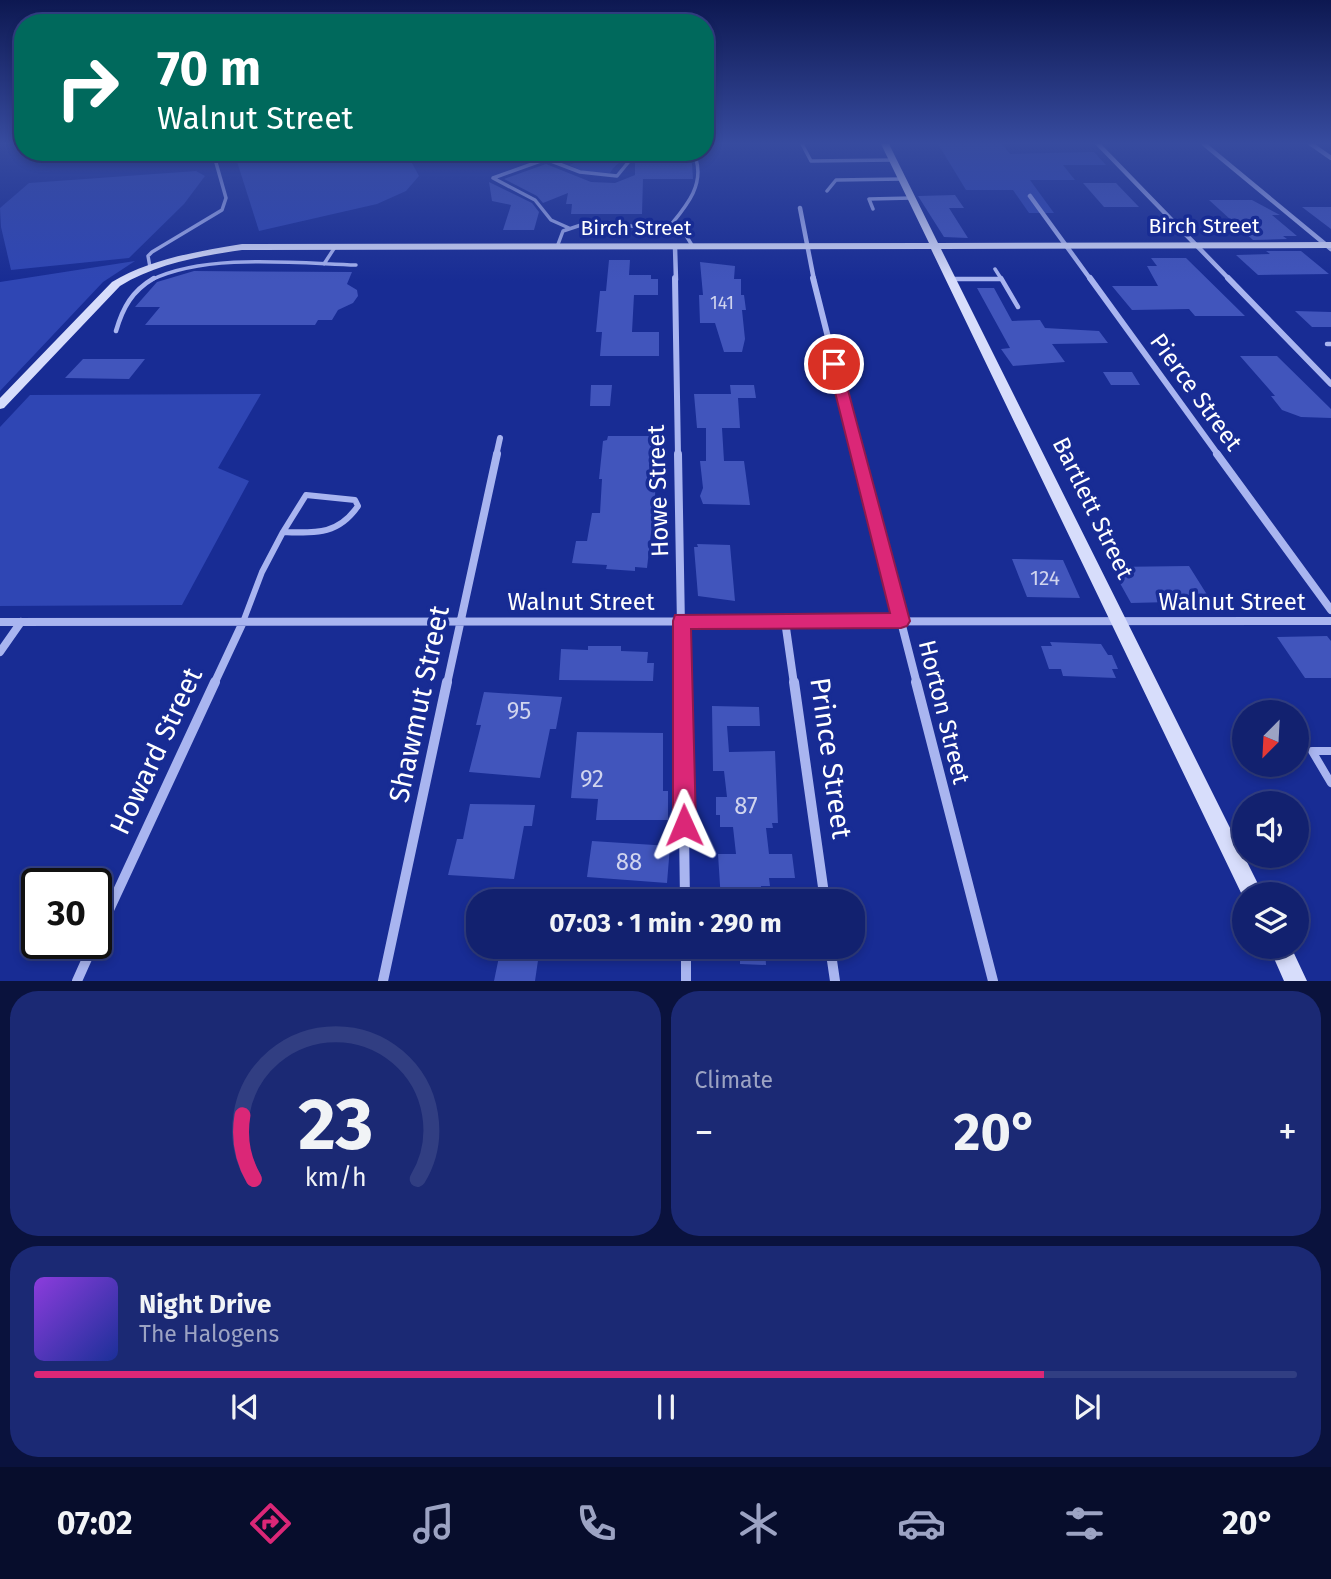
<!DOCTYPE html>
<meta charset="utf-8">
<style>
:root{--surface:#12216f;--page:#1b2974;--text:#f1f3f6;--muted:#9ca3c3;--line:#313e82;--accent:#db2777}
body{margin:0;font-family:"Fira Sans",sans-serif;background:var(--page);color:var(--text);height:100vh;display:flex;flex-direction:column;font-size:26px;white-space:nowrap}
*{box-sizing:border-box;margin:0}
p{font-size:23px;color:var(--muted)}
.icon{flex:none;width:38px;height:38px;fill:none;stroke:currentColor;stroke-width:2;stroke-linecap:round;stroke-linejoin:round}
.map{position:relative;height:981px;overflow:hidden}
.panel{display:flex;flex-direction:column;gap:10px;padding:10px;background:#0a123d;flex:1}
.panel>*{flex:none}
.guide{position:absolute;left:14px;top:14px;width:700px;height:147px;border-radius:28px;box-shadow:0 4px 10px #0003,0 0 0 2px var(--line);background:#00695c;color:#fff;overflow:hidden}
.needle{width:46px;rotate:204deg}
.controls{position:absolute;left:1232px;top:700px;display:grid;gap:14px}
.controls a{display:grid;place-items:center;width:77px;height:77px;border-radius:50%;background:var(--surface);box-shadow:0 4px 10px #0003,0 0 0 2px var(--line);font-size:35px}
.speed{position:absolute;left:21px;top:868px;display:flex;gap:14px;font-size:35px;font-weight:700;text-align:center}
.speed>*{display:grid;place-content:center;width:91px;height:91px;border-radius:50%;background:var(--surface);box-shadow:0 4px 10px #0003,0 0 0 2px var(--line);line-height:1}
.speed .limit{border:4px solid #111;border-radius:10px;background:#fff;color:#111}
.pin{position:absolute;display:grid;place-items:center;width:60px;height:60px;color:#fff;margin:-30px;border:4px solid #fff;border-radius:50%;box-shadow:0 2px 7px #0007}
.me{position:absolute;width:77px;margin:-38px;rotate:359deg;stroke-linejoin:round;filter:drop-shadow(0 0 5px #0008)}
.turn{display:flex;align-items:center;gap:24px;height:147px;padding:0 28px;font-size:32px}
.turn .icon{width:91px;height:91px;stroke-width:2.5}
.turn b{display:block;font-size:49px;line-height:60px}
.big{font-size:52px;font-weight:700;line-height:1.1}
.panel .widget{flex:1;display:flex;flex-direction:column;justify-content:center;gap:10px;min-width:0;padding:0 24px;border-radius:28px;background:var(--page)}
.panel .dial{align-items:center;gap:0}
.dial svg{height:182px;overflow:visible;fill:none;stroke:var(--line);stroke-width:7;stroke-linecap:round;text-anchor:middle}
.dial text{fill:var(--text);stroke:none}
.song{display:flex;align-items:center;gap:21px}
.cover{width:84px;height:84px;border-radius:10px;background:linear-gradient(135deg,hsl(270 70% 55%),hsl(230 70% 35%))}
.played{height:7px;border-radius:4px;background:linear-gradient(90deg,var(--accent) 80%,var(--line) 80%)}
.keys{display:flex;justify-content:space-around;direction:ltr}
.heat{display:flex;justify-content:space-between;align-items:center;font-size:38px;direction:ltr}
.panel .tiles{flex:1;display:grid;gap:10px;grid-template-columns:1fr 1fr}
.widget:last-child{grid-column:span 2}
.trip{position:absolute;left:466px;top:889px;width:399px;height:70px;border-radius:28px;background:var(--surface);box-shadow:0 4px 10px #0003,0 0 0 2px var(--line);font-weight:700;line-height:70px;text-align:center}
.tab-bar{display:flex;height:112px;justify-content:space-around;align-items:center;background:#070d2c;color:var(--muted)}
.tab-bar .icon{width:49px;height:49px}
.tab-bar .selected{color:var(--accent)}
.tab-bar b{font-size:32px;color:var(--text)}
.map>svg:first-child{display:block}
</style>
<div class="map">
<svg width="1331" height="981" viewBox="0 0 1331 981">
<rect width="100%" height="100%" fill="#182c94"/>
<path fill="#2f46b4" d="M938 144H1002L1010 154 1094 152 1106 165H1063L1075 180H1030L1054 213H1029L1013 190H966Z
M234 152H406L419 176 406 191 377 204 259 231Z
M603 152H678C654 155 625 149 610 173L585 172 569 165Z
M196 171 205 176 184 204 129 258 11 270 1 227 0 208 29 183Z
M135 261 103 282 0 391V282Z
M261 394 218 468 249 481 182 605 0 606V427L30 395Z"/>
<path fill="#4155bc" d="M635 163H692L693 179H643L642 214H571L572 204H566L568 193 543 203 537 196 504 179 546 164 591 182 615 183 635 175Z
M489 182 532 203 539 212 534 230H503L511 205 492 201Z
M1083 183H1116L1139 207H1104Z
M955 195 964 208H949L968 238 944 237 918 196Z
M1209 200H1252L1280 215H1272L1297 236H1283L1287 239 1253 240Z
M1302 207H1331V229Z
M1266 251H1301L1329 274 1258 275 1236 255 1270 254Z
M1151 258H1186L1245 316H1195L1189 309 1132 310 1112 286H1158L1147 266H1157Z
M609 260H630L629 275H651V279H658V295H634L632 332H659V356H600L602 332H596L600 291H606Z
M700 262 735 266 734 279H741V295H744L746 310H742L745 339 742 352H724L715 323H700L699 295H703Z
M194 271 352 272 347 284 357 290 358 296 353 303 338 310 332 320H318L315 325H145L160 307H135L157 282Z
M977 288H994L1012 321 1040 320 1045 328 1099 331 1108 343 1052 344 1065 362 1013 366 1001 349 1010 348Z
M1295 311 1331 312V327H1312Z
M1240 356H1277L1331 409V418L1301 417 1282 410 1271 396H1275Z
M83 359H145L129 379 65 378Z
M1103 372H1132L1140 385H1111Z
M591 385H612L610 406H590Z
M730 385H754L756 398H738L740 428H722L724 461H744L750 505 703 504 700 496 703 488 700 461H706V428H697L694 394H731Z
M608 436H657L655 498 647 568 635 567V571L606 569 607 565 572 563 576 541H587L592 513H600L602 479H599L603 441 607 440Z
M697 544 730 545 735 601 698 596 694 547H698Z
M1012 559 1063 560 1080 598 1027 597Z
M1189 566 1211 601 1131 603 1111 567Z
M1327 636 1331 641V678H1305L1277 637Z
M1050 642 1101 644 1108 655H1112L1118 669H1112L1116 678 1063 676 1061 669H1049L1041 646H1052Z
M588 646H621V651L648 652 647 663H654L653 681 559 680 561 649 588 650Z
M484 692 562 697 556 729H550L540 778 469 772 481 725H476Z
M712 706 759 707 760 726H727L729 752 775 751 778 823H772L773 828H766L769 854H792L795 878H769L770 886H761L762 901H721L718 854H736L733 827H720V815H716V797H727L724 771H713Z
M577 732 663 733V791H668V820H596L598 799 571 798Z
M470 804 535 805 532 826H524L514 879 448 875 457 839H463Z
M592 841 670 846 667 883 587 877Z
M501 947H540L535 981H494Z
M740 947H765L766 965 740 964Z"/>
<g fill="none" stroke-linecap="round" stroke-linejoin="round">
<path stroke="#a9b5f0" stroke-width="3.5" d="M802 144 811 161 893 160
M827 191 836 180 903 179
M873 209 869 199 912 198
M569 228 551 220 535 200 493 178 546 159 580 172 617 176 631 159H696C704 186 686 206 670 226
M557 247 563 231 581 225 672 227 684 232 693 247
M324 264 335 247
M150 267 148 256 152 252 222 210 226 198 213 152
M995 269 1002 280
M951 279H1001
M151 280C206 253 295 263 356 265"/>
<path stroke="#a9b5f0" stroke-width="4.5" d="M1001 278 1018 307
M951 279H1001
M116 331C123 307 132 291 154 278
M1327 344H1331"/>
<path stroke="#a9b5f0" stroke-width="6" d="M306 495 355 500 358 506C338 535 316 533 283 532Z
M243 622 262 572 283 532"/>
<path stroke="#a9b5f0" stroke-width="8" d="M1331 751H1312L1331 783"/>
<path stroke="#a9b5f0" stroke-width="4.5" d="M1098 144 1230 280
M1204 144 1331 249
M1311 144 1331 158
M1030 196 1091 280
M800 208 814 280
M675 247 676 280"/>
<path stroke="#a9b5f0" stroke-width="6" d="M675 278 678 456
M813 278 858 456
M1090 278 1219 456
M1228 278 1331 384
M496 456 500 438"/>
<path stroke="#a9b5f0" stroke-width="8" d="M678 454 682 684
M858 454 917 684
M1217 454 1331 610
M785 621 794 684
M0 622 1331 621
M0 652 21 622
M214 684 243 622
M447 684 497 454"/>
<path stroke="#a9b5f0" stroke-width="10" d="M682 682 685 901
M794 682 825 901
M916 682 993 981
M96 938 215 682
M686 947V981
M830 947 835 981
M77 981 94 943
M383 981 447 682"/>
<path fill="#d7ddfb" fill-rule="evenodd" d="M881 144H889L938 243 1331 242V248L941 249 1263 894H1244V899L931 249 242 250C201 256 155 264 120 286L4 408 0 409V398L112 282C149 259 200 251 242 244L929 243Z
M1269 947H1291L1307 981H1284Z"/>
</g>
<linearGradient id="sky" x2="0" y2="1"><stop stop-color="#0d1851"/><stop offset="0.51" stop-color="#374b9f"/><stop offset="1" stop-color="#374b9f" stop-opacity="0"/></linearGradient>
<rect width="1331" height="281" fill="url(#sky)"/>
<path fill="#db2777" stroke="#8e194d" stroke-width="2" d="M830 361 841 364 910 621 907 626 901 628 691 629 696 825 692 833 684 836 676 833 673 825V621L675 615 890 613 828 364Z"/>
<g text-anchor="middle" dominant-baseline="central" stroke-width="7" stroke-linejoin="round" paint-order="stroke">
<g font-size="18" fill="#d0d4ee">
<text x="722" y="303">141</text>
</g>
<g font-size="21" fill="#fff" stroke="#182c94">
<text x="1204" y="226">Birch Street</text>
<text x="636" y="228">Birch Street</text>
</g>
<g font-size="21" fill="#d0d4ee">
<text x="1045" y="578">124</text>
</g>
<g font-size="24" fill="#fff" stroke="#182c94">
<text transform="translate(1196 392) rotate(54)">Pierce Street</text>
<text transform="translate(658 491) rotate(-92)">Howe Street</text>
<text transform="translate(1093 508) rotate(64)">Bartlett Street</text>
<text x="581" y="602">Walnut Street</text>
<text x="1232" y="602">Walnut Street</text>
<text transform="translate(944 712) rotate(76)">Horton Street</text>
</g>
<g font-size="24" fill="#d0d4ee">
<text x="519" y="711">95</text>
<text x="592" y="779">92</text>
<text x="746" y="806">87</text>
<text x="629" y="862">88</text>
</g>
<g font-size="28" fill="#fff" stroke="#182c94">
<text transform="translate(419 704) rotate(-78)">Shawmut Street</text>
<text transform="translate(156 751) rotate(-65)">Howard Street</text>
<text transform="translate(831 758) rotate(82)">Prince Street</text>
</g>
</g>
</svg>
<div class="controls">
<a><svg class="needle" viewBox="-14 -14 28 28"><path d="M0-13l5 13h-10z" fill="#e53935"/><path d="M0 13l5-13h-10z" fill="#9ca3c3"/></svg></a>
<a><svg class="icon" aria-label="sound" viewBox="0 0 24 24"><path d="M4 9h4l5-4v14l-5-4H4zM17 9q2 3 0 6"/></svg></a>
<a><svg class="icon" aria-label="layers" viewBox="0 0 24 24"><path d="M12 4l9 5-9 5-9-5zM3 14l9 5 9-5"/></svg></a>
</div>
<div class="speed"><div class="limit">30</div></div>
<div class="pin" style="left:834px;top:364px;background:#d93025"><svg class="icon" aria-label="arrive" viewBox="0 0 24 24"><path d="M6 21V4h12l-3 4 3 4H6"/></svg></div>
<svg class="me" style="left:684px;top:825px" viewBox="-20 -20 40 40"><path d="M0-17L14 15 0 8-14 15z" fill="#db2777" stroke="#fff" stroke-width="4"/></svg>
<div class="trip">07:03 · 1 min · 290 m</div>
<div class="guide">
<div class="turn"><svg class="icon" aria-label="right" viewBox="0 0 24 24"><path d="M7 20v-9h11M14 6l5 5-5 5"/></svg><div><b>70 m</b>Walnut Street</div></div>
</div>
</div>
<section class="panel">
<div class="tiles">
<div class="widget dial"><svg viewBox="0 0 100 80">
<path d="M14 69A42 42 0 1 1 86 69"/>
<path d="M14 69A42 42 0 0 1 9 41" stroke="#db2777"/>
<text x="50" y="56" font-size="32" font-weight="700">23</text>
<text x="50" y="72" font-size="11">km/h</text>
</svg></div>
<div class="widget"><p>Climate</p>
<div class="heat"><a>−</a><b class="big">20°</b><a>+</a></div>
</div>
<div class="widget">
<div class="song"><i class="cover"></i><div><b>Night Drive</b><p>The Halogens</p></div></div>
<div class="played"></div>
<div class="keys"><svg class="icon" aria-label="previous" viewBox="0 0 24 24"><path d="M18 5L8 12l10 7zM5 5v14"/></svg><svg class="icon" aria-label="pause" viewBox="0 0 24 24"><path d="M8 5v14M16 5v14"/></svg><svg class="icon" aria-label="next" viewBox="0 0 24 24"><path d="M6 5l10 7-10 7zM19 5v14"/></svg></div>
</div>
</div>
</section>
<nav class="tab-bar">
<b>07:02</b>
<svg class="icon selected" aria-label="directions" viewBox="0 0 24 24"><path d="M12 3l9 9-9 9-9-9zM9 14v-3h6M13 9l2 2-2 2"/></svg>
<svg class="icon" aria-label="music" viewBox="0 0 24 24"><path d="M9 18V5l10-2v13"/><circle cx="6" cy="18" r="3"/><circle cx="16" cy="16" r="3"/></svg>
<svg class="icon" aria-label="phone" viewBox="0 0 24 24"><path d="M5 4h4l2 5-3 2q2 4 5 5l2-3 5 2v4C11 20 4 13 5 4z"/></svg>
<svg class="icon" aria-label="climate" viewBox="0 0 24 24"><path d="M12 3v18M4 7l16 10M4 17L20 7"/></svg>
<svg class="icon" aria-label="car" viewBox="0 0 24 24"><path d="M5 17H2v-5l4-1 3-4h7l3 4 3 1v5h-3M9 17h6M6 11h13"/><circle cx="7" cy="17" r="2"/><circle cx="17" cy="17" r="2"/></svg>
<svg class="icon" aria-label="filters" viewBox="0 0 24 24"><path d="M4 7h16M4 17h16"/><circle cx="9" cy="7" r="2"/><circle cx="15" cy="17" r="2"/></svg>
<b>20°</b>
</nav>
